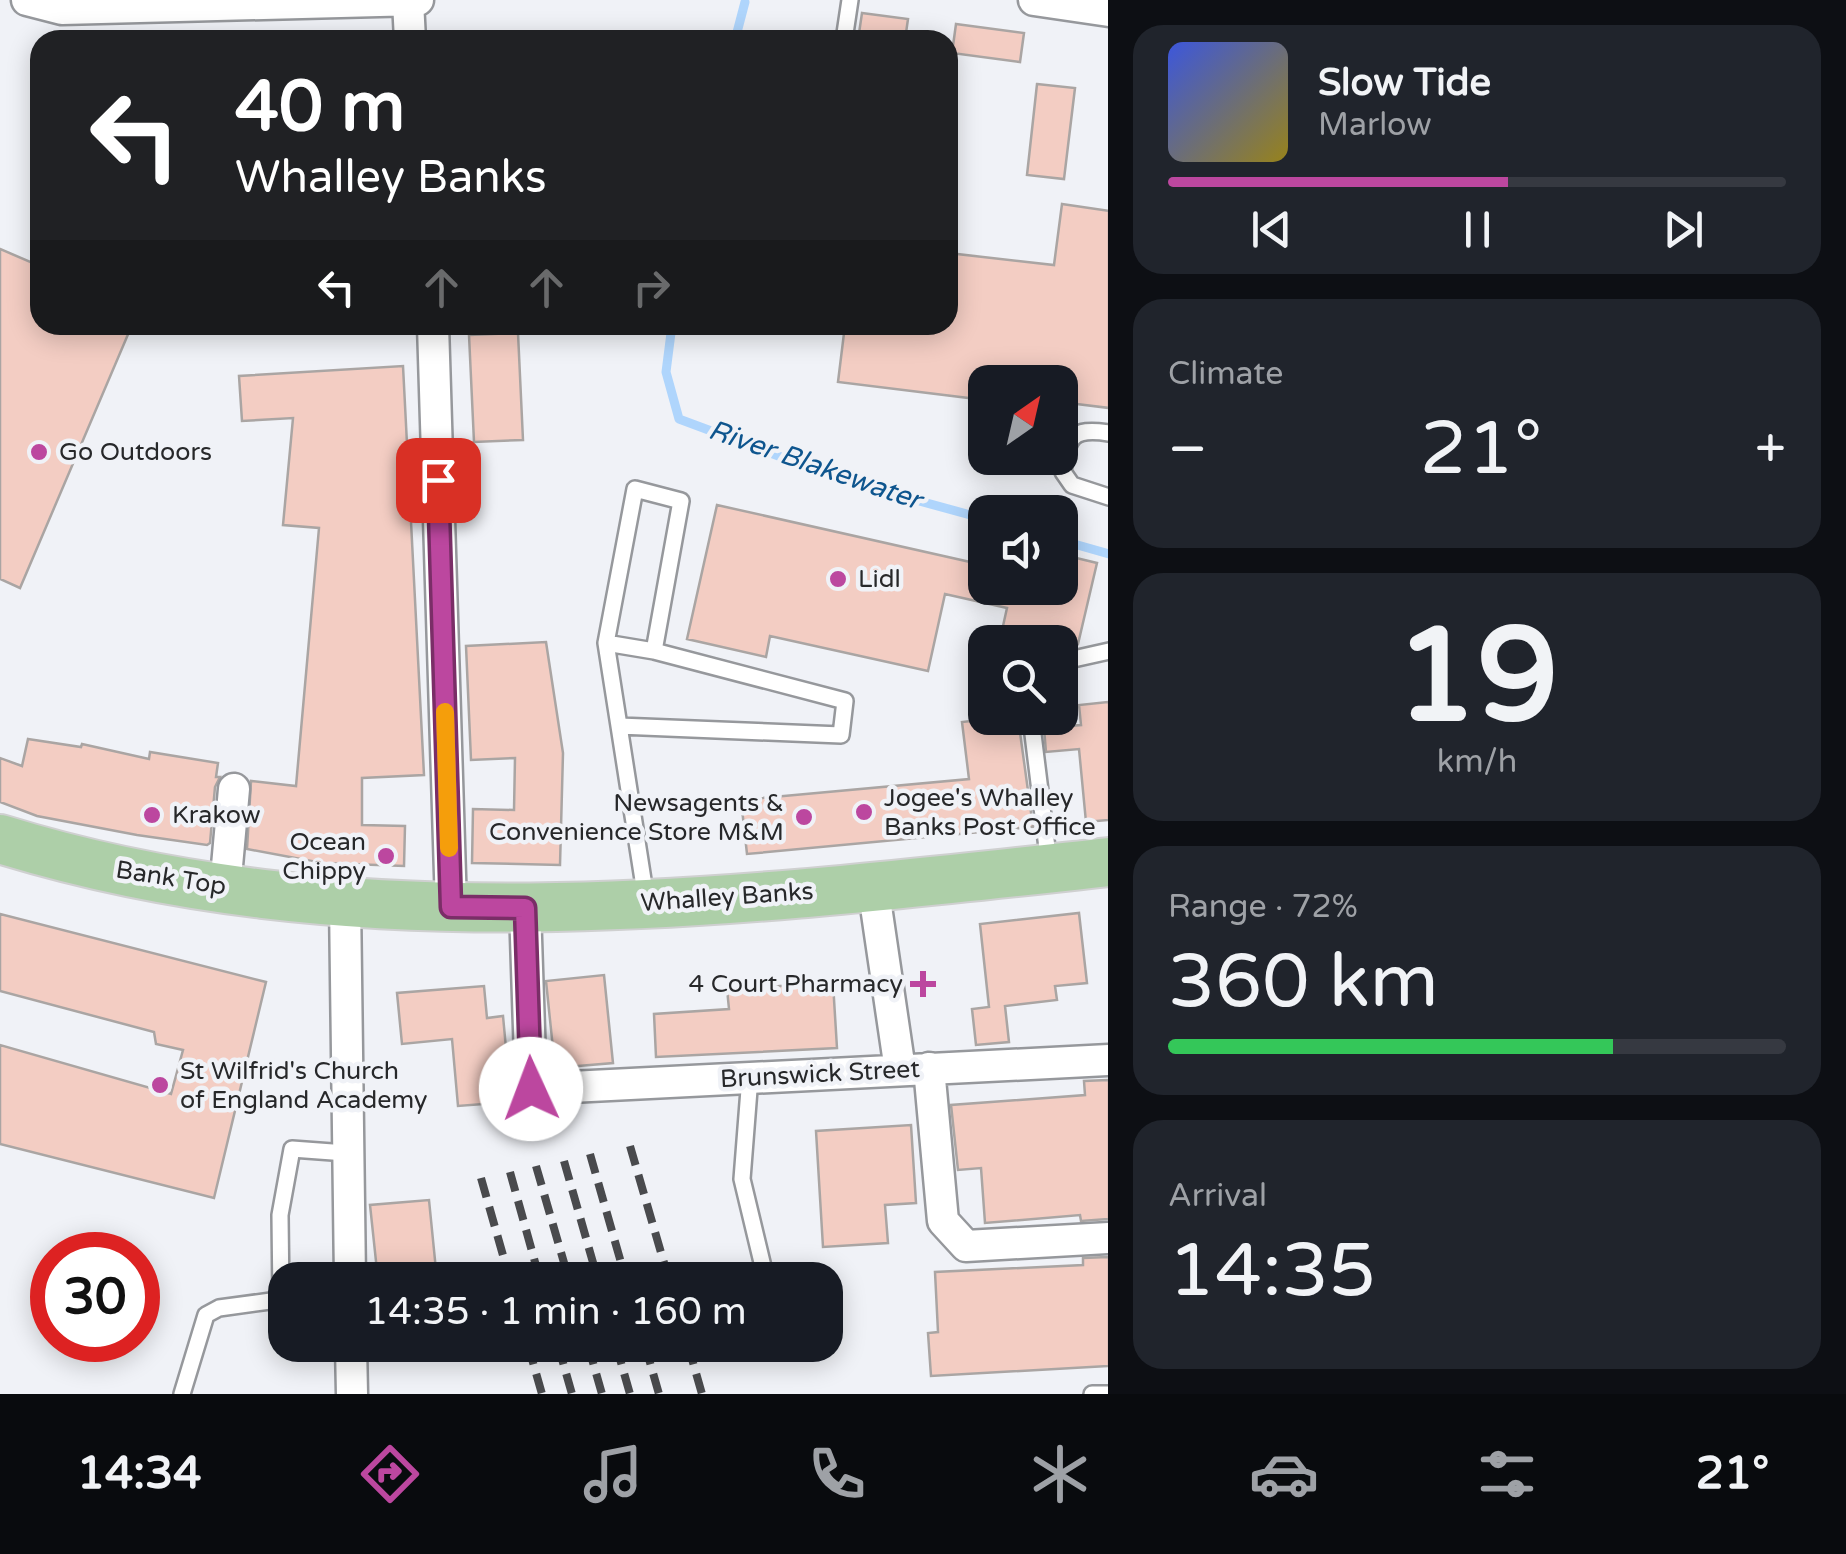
<!DOCTYPE html>
<meta charset="utf-8">
<style>
:root{--surface:#171b24;--page:#20242c;--text:#f1f3f6;--muted:#9ea1a6;--line:#363941;--accent:#bc479f}
body{margin:0;font-family:"Varela Round",sans-serif;background:var(--page);color:var(--text);height:100vh;display:flex;flex-direction:column;font-size:38px;white-space:nowrap}
*{box-sizing:border-box;margin:0}
p{font-size:32px;color:var(--muted)}
.icon{flex:none;width:55px;height:55px;fill:none;stroke:currentColor;stroke-width:2;stroke-linecap:round;stroke-linejoin:round}
.map{position:relative;flex:1;overflow:hidden}
.side{display:flex;flex-direction:column;gap:25px;padding:25px;background:#0d0f14;width:738px}
.side>*{flex:none}
.banner{position:absolute;left:30px;top:30px;width:928px;height:305px;border-radius:30px;box-shadow:0 5px 25px #0003;background:#202124;color:#fff;overflow:hidden}
.needle{width:65px;rotate:34deg}
.buttons{position:absolute;left:968px;top:365px;display:grid;gap:20px}
.buttons a{display:grid;place-items:center;width:110px;height:110px;border-radius:20px;background:var(--surface);box-shadow:0 5px 25px #0003;font-size:50px}
.speed{position:absolute;left:30px;top:1232px;display:flex;gap:20px;font-size:50px;font-weight:700;text-align:center}
.speed>*{display:grid;place-content:center;width:130px;height:130px;border-radius:50%;background:var(--surface);box-shadow:0 5px 25px #0003;line-height:1}
.speed .limit{border:15px solid #d22;background:#fff;color:#111}
.pin{position:absolute;display:grid;place-items:center;width:85px;height:85px;color:#fff;margin:-42px;border-radius:20px;box-shadow:0 5px 15px #0006}
.me{position:absolute;width:110px;margin:-55px;rotate:358deg;stroke-linejoin:round;filter:drop-shadow(0 0 8px #0008)}
.turn{display:flex;align-items:center;gap:35px;height:210px;padding:0 40px;font-size:45px}
.turn .icon{width:130px;height:130px;stroke-width:2.5}
.turn b{display:block;font-size:70px;line-height:85px}
.lanes{display:flex;align-items:center;height:95px;padding:0 40px;background:#0003;justify-content:center;gap:50px;direction:ltr}
.lanes .off{opacity:.35}
.big{font-size:75px;font-weight:600;line-height:1.1}
.side .tile{flex:1;display:flex;flex-direction:column;justify-content:center;gap:15px;min-width:0;padding:0 35px;border-radius:30px;background:var(--page)}
.side .dial{align-items:center;gap:0}
.dial b{font-size:130px;line-height:1}
.song{display:flex;align-items:center;gap:30px}
.cover{width:120px;height:120px;border-radius:15px;background:linear-gradient(135deg,hsl(230 70% 55%),hsl(50 70% 35%))}
.played{height:10px;border-radius:5px;background:linear-gradient(90deg,var(--accent) 55%,var(--line) 55%)}
.keys{display:flex;justify-content:space-around;direction:ltr}
.heat{display:flex;justify-content:space-between;align-items:center;font-size:55px;direction:ltr}
.charge{height:15px;border-radius:8px;background:linear-gradient(90deg,#34c759 72%,var(--line) 0)}
.trip{position:absolute;left:268px;top:1262px;width:575px;height:100px;border-radius:30px;background:var(--surface);box-shadow:0 5px 25px #0003;font-weight:600;line-height:100px;text-align:center}
.menu{display:flex;height:160px;justify-content:space-around;align-items:center;background:#090b0e;color:var(--muted)}
.menu .icon{width:70px;height:70px}
.menu .current{color:var(--accent)}
.menu b{font-size:45px;color:var(--text)}
main{display:flex;flex:1;min-height:0}
.map>svg:first-child{display:block}
</style>
<main>
<div class="map">
<svg width="1109" height="1394" viewBox="0 0 1109 1394">
<rect width="100%" height="100%" fill="#f0f2f7"/>
<g fill="none" stroke-linecap="round" stroke-linejoin="round">
<path stroke="#afd5fc" stroke-width="9" d="M735 40 745 2
M672 325 666 372 679 419 843 480 985 519
M1060 540 1109 554"/>
</g>
<path fill="#f3cdc3" stroke="#aaa5a3" stroke-width="2.5" d="M862 13 908 19 905 40H858Z
M956 24 1024 33 1020 62 952 53Z
M1037 84 1075 88 1064 179 1027 175Z
M1062 204 1109 211V408L1060 402V382H985V400L838 382 845 325H948V253L1054 265Z
M0 249 40 266V325H132L20 588 0 579Z
M518 333 523 440 474 442 469 335Z
M403 366 424 775 362 778V825L405 826 404 866 322 863 247 849 251 781 296 786 319 528 283 525 293 418 242 421 239 376Z
M717 505 979 564 974 588H1060V554L1097 563 1078 644 1003 626 1007 608 945 594 928 671 770 636 766 657 687 639Z
M546 642 563 753 560 865 472 863 473 809 514 810 515 758 471 760 466 646Z
M1109 702V820L1086 822 1079 749 1046 752 1044 728 1081 725 1079 705Z
M996 718H1018L1033 827 747 854 741 800 969 779 962 722Z
M28 739 81 747 82 744 149 759 150 752 218 763 216 777H220L215 787 210 843 207 845 137 835 37 816 0 802V758L22 766Z
M1079 913 1087 983 1055 986 1057 1000 1005 1006 1009 1042 976 1045 972 1009 989 1007 980 924Z
M0 914 266 982 214 1198 0 1144V1045L171 1094 183 1050 156 1044 154 1032 0 991Z
M604 975 613 1063 555 1068 546 981Z
M833 983 837 1048 656 1057 654 1014 729 1009 727 989Z
M484 986 487 1018 503 1016 511 1102 458 1106 452 1039 402 1044 397 993Z
M1109 1080V1219L1081 1221 1080 1215 985 1223 981 1168 958 1170 951 1105 1085 1095 1084 1081Z
M911 1125 916 1203 885 1205 888 1243 823 1247 816 1131Z
M429 1200 437 1280H378L370 1205Z
M1109 1257V1366L931 1376 928 1333 938 1332 935 1272 1083 1265V1258Z"/>
<g fill="none" stroke-linecap="round" stroke-linejoin="round">
<g stroke="#96989c" stroke-width="20">
<path id="lane" d="M844 40 850 0
M1109 433C1070 427 1068 438 1063 472L1072 485 1109 497
M606 643 635 489 681 501 654 651
M1060 662 1109 651
M1031 718 1049 864
M619 726 606 643 654 651 845 701 841 735 619 726 646 899
M750 1077 742 1179 766 1279
M281 1299 280 1215 292 1149 346 1153
M182 1394 206 1315 219 1308 285 1299
M1092 1394H1109"/>
</g>
<g stroke="#96989c" stroke-width="35">
<path id="street" d="M27 0 62 9 418 0
M1034 0 1109 11
M408 1 410 40
M433 325 451 907
M873 886 900 1070
M225 888 234 789
M345 901 350 1280
M525 908 531 1089 1109 1060
M929 1068 943 1221 966 1246 1109 1238
M351 1345 352 1394"/>
</g>
<g stroke="#cfd0d0" stroke-width="52">
<path id="primary" d="M0 839C358 950 742 902 1109 862"/>
</g>
<use href="#lane" stroke="#fff" stroke-width="15"/>
<use href="#street" stroke="#fff" stroke-width="30"/>
<use href="#primary" stroke="#adcfa8" stroke-width="48"/>
<path stroke="#494a4d" stroke-width="8" stroke-dasharray="20 10" stroke-linecap="butt" d="M630 1146 669 1280
M590 1154 626 1280
M564 1161 598 1280
M536 1166 569 1280
M510 1172 540 1280
M481 1178 510 1280
M528 1345 542 1394
M558 1345 572 1394
M588 1345 602 1394
M616 1345 630 1394
M645 1345 659 1394
M688 1345 702 1394"/>
</g>
<g fill="none" stroke-linecap="round" stroke-linejoin="round">
<g stroke="#7a2e67" stroke-width="25">
<path id="route" d="M438 480 451 907 525 908 531 1089"/>
</g>
<use href="#route" stroke="#bc479f" stroke-width="18"/>
<path stroke="#f59e0b" stroke-width="18" d="M445 712 449 848"/>
</g>
<g fill="#bc479f" stroke="#f0f2f7" stroke-width="4">
<circle cx="39" cy="452" r="10"/>
<circle cx="838" cy="579" r="10"/>
<circle cx="864" cy="812" r="10"/>
<circle cx="152" cy="815" r="10"/>
<circle cx="804" cy="817" r="10"/>
<circle cx="386" cy="856" r="10"/>
<path d="M918 969h10v10h10v10h-10v10h-10v-10h-10v-10h10z"/>
<circle cx="160" cy="1085" r="10"/>
</g>
<g text-anchor="middle" dominant-baseline="central" stroke-width="9" stroke-linejoin="round" paint-order="stroke">
<g font-size="25" fill="#27282a" stroke="#f0f2f7" text-anchor="start">
<text x="59" y="452">Go Outdoors</text>
<text x="858" y="579">Lidl</text>
<text x="884" y="798">Jogee's Whalley<tspan x="884" dy="29">Banks Post Office</tspan></text>
<text x="784" y="803" text-anchor="end">Newsagents &amp;<tspan x="784" dy="29">Convenience Store M&amp;M</tspan></text>
<text x="172" y="815">Krakow</text>
<text x="366" y="842" text-anchor="end">Ocean<tspan x="366" dy="29">Chippy</tspan></text>
<text x="903" y="984" text-anchor="end">4 Court Pharmacy</text>
<text x="180" y="1071">St Wilfrid's Church<tspan x="180" dy="29">of England Academy</tspan></text>
</g>
<g font-size="25" fill="#27282a" stroke="#f0f2f7">
<text transform="translate(171 878) rotate(9)">Bank Top</text>
<text transform="translate(727 897) rotate(-4)">Whalley Banks</text>
<text transform="translate(820 1074) rotate(-3)">Brunswick Street</text>
</g>
<g font-size="28" font-style="italic" fill="#0e558e" stroke="#f0f2f7">
<text transform="translate(815 465) rotate(19)">River Blakewater</text>
</g>
</g>
</svg>
<div class="buttons">
<a><svg class="needle" viewBox="-14 -14 28 28"><path d="M0-13l5 13h-10z" fill="#e53935"/><path d="M0 13l5-13h-10z" fill="#9ea1a6"/></svg></a>
<a><svg class="icon" aria-label="sound" viewBox="0 0 24 24"><path d="M4 9h4l5-4v14l-5-4H4zM17 9q2 3 0 6"/></svg></a>
<a><svg class="icon" aria-label="search" viewBox="0 0 24 24"><circle cx="10" cy="10" r="6"/><path d="M15 15l6 6"/></svg></a>
</div>
<div class="speed"><div class="limit">30</div></div>
<div class="pin" style="left:438px;top:480px;background:#d93025"><svg class="icon" aria-label="arrive" viewBox="0 0 24 24"><path d="M6 21V4h12l-3 4 3 4H6"/></svg></div>
<svg class="me" style="left:531px;top:1089px" viewBox="-20 -20 40 40"><circle r="19" fill="#fff"/><path d="M0-13L10 11 0 6-10 11z" fill="#bc479f"/></svg>
<div class="trip">14:35 · 1 min · 160 m</div>
<div class="banner">
<div class="turn"><svg class="icon" aria-label="left" viewBox="0 0 24 24"><path d="M17 20v-9H6M10 6l-5 5 5 5"/></svg><div><b>40 m</b>Whalley Banks</div></div>
<div class="lanes"><svg class="icon" aria-label="left" viewBox="0 0 24 24"><path d="M17 20v-9H6M10 6l-5 5 5 5"/></svg><svg class="icon off" aria-label="ahead" viewBox="0 0 24 24"><path d="M12 20V5M6 11l6-6 6 6"/></svg><svg class="icon off" aria-label="ahead" viewBox="0 0 24 24"><path d="M12 20V5M6 11l6-6 6 6"/></svg><svg class="icon off" aria-label="right" viewBox="0 0 24 24"><path d="M7 20v-9h11M14 6l5 5-5 5"/></svg></div>
</div>
</div>
<section class="side">
<div class="tile">
<div class="song"><i class="cover"></i><div><b>Slow Tide</b><p>Marlow</p></div></div>
<div class="played"></div>
<div class="keys"><svg class="icon" aria-label="previous" viewBox="0 0 24 24"><path d="M18 5L8 12l10 7zM5 5v14"/></svg><svg class="icon" aria-label="pause" viewBox="0 0 24 24"><path d="M8 5v14M16 5v14"/></svg><svg class="icon" aria-label="next" viewBox="0 0 24 24"><path d="M6 5l10 7-10 7zM19 5v14"/></svg></div>
</div>
<div class="tile"><p>Climate</p>
<div class="heat"><a>−</a><b class="big">21°</b><a>+</a></div>
</div>
<div class="tile dial"><b>19</b><p>km/h</p></div>
<div class="tile"><p>Range · 72%</p><b class="big">360 km</b><div class="charge"></div></div>
<div class="tile"><p>Arrival</p><b class="big">14:35</b></div>
</section>
</main>
<nav class="menu">
<b>14:34</b>
<svg class="icon current" aria-label="directions" viewBox="0 0 24 24"><path d="M12 3l9 9-9 9-9-9zM9 14v-3h6M13 9l2 2-2 2"/></svg>
<svg class="icon" aria-label="music" viewBox="0 0 24 24"><path d="M9 18V5l10-2v13"/><circle cx="6" cy="18" r="3"/><circle cx="16" cy="16" r="3"/></svg>
<svg class="icon" aria-label="phone" viewBox="0 0 24 24"><path d="M5 4h4l2 5-3 2q2 4 5 5l2-3 5 2v4C11 20 4 13 5 4z"/></svg>
<svg class="icon" aria-label="climate" viewBox="0 0 24 24"><path d="M12 3v18M4 7l16 10M4 17L20 7"/></svg>
<svg class="icon" aria-label="car" viewBox="0 0 24 24"><path d="M5 17H2v-5l4-1 3-4h7l3 4 3 1v5h-3M9 17h6M6 11h13"/><circle cx="7" cy="17" r="2"/><circle cx="17" cy="17" r="2"/></svg>
<svg class="icon" aria-label="filters" viewBox="0 0 24 24"><path d="M4 7h16M4 17h16"/><circle cx="9" cy="7" r="2"/><circle cx="15" cy="17" r="2"/></svg>
<b>21°</b>
</nav>
